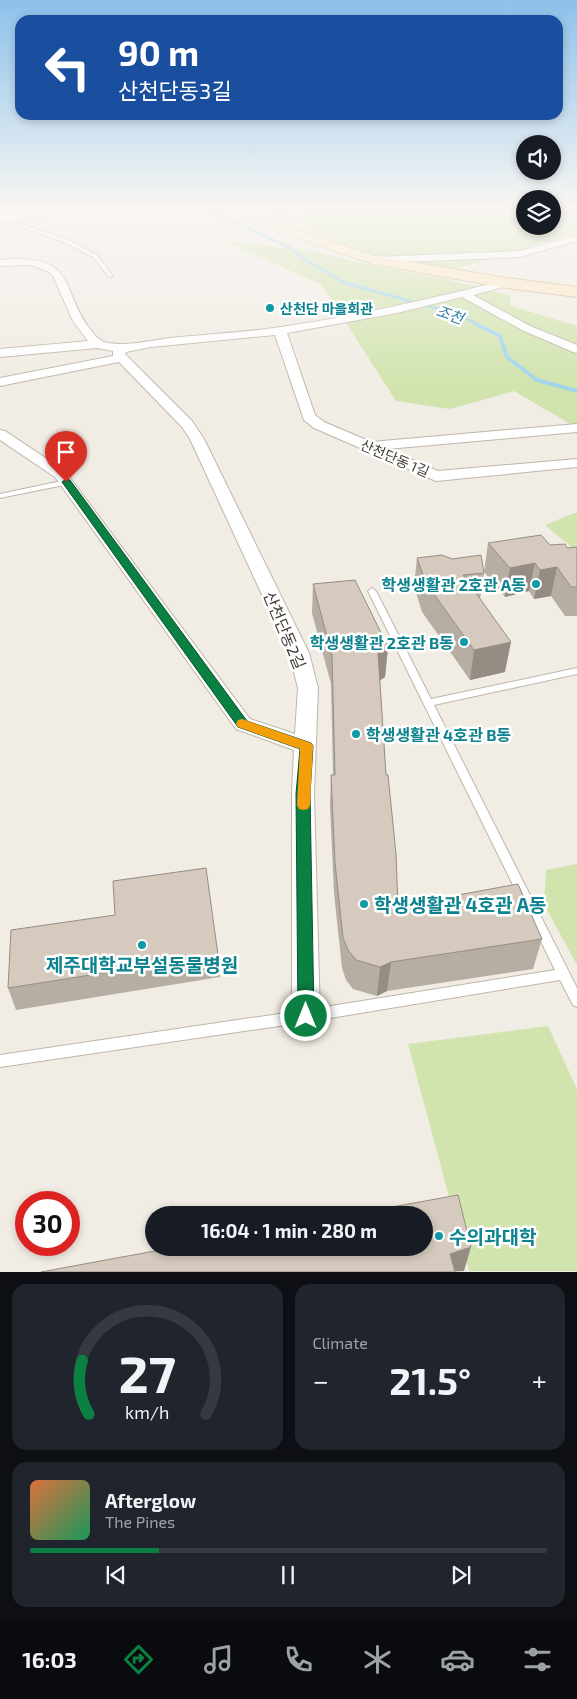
<!DOCTYPE html>
<meta charset="utf-8">
<style>
:root{--surface:#171b24;--page:#20242c;--text:#f1f3f6;--muted:#9ea1a6;--line:#363941;--accent:#0b8043}
body{margin:0;font-family:"Exo 2","Noto Sans KR",sans-serif;background:var(--page);color:var(--text);height:100vh;display:flex;flex-direction:column;font-size:19px;white-space:nowrap}
*{box-sizing:border-box;margin:0}
p{font-size:16px;color:var(--muted)}
.icon{flex:none;width:28px;height:28px;fill:none;stroke:currentColor;stroke-width:2;stroke-linecap:round;stroke-linejoin:round}
.map{position:relative;height:1272px;overflow:hidden}
.details{display:flex;flex-direction:column;gap:12px;padding:12px;background:#0d0f14;flex:1}
.details>*{flex:none}
.banner{position:absolute;left:15px;top:15px;width:548px;height:105px;border-radius:15px;box-shadow:0 2px 8px #0003;background:#1a4fa0;color:#fff;overflow:hidden}
.controls{position:absolute;left:516px;top:135px;display:grid;gap:10px}
.controls a{display:grid;place-items:center;width:45px;height:45px;border-radius:50%;background:var(--surface);box-shadow:0 2px 8px #0003;font-size:25px}
.speed{position:absolute;left:15px;top:1191px;display:flex;gap:10px;font-size:25px;font-weight:700;text-align:center}
.speed>*{display:grid;place-content:center;width:65px;height:65px;border-radius:50%;background:var(--surface);box-shadow:0 2px 8px #0003;line-height:1}
.speed .limit{border:8px solid #d22;background:#fff;color:#111}
.pin{position:absolute;display:grid;place-items:center;width:42px;height:42px;color:#fff;margin:-51px -21px;border-radius:50% 50% 50% 0;rotate:-45deg;box-shadow:0 0 5px #0007}
.pin .icon{rotate:45deg}
.me{position:absolute;width:55px;margin:-28px;rotate:0deg;stroke-linejoin:round;filter:drop-shadow(0 0 4px #0008)}
.turn{display:flex;align-items:center;gap:18px;height:105px;padding:0 20px;font-size:22px}
.turn .icon{width:65px;height:65px;stroke-width:2.5}
.turn b{display:block;font-size:35px;line-height:42px}
.big{font-size:38px;font-weight:700;line-height:1.1}
.details .widget{flex:1;display:flex;flex-direction:column;justify-content:center;gap:8px;min-width:0;padding:0 18px;border-radius:15px;background:var(--page)}
.details .dial{align-items:center;gap:0}
.dial svg{height:130px;overflow:visible;fill:none;stroke:var(--line);stroke-width:7;stroke-linecap:round;text-anchor:middle}
.dial text{fill:var(--text);stroke:none}
.song{display:flex;align-items:center;gap:15px}
.cover{width:60px;height:60px;border-radius:8px;background:linear-gradient(135deg,hsl(20 70% 55%),hsl(150 70% 35%))}
.played{height:5px;border-radius:2px;background:linear-gradient(90deg,var(--accent) 25%,var(--line) 25%)}
.keys{display:flex;justify-content:space-around;direction:ltr}
.heat{display:flex;justify-content:space-between;align-items:center;font-size:28px;direction:ltr}
.details .tiles{flex:1;display:grid;gap:12px;grid-template-columns:1fr 1fr}
.widget:last-child{grid-column:span 2}
.trip{position:absolute;left:145px;top:1206px;width:288px;height:50px;border-radius:25px;background:var(--surface);box-shadow:0 2px 8px #0003;font-weight:700;line-height:50px;text-align:center}
.tabs{display:flex;height:80px;justify-content:space-around;align-items:center;background:#090b0e;color:var(--muted)}
.tabs .icon{width:35px;height:35px}
.tabs .current{color:var(--accent)}
.tabs b{font-size:22px;color:var(--text)}
.map>svg:first-child{display:block}
</style>
<div class="map">
<svg width="577" height="1272" viewBox="0 0 577 1272">
<rect width="100%" height="100%" fill="#f1ece4"/>
<path fill="#d1e4ae" d="M252 206H293L285 218C272 216 263 210 252 206Z
M307 206H525V226H552L553 206H577V233L455 269 350 250 300 223 298 220Z
M225 241 313 251 369 265 445 279 510 295 511 306 577 326V428L514 391 450 409 396 401 322 285Z
M577 512V552L545 525Z
M577 864V965L544 904 546 870Z
M548 1026 577 1089V1271H469L408 1044Z"/>
<g fill="none" stroke-linecap="round" stroke-linejoin="round">
<path stroke="#a2d5ec" stroke-width="3" d="M198 206 289 247 307 261 345 283 460 315 479 325"/>
<path stroke="#a2d5ec" stroke-width="4" d="M476 324 500 336 507 357 537 380 577 391"/>
<g stroke="#bfb6aa" stroke-width="2">
<path id="service" d="M3 217 70 241 97 255 113 276 109 277 93 257 66 243 1 219Z
M66 480 70 482 69 484 0 498V494Z
M372 588 376 591 431 699 577 668V674L434 705 577 988V1007L573 1005 560 980 306 1022 0 1067V1055L306 1010 555 970 368 591Z"/>
</g>
<g stroke="#bfb6aa" stroke-width="2">
<path id="minor" d="M67 206H89L84 209 0 222V216Z
M577 235V241L520 257 376 263 371 260 376 257 520 251Z
M15 259C77 258 61 292 90 329 94 334 98 340 104 342 125 348 156 339 179 337 213 334 247 332 281 327 357 316 432 298 507 280L511 281 512 283 511 285 473 295 530 326 577 345V353L573 352 522 330 462 297 397 313 287 333 315 415 324 422 371 442 577 424V432L387 449 438 471 577 459V467L436 481 314 428 304 420 275 335 151 347 126 352 125 354 192 421 204 439 309 653 318 688 314 794 320 1016 316 1025 306 1029 296 1025 292 1016V794L294 750 236 729 55 477 0 440V430L5 431 65 471 250 719 295 734 298 688 289 653 190 439 182 427 119 362 0 386V378L113 356V351L97 348 0 357V349L88 341 73 321 53 276 49 272 31 265 0 266V260Z"/>
</g>
<g stroke="#d0bb96" stroke-width="2">
<path id="secondary" d="M198 206C227 206 252 214 280 224L295 206H308L290 228 376 256 507 278 577 287V297L507 288 373 264 238 218 200 209Z"/>
</g>
<use href="#service" fill="#fff" fill-rule="evenodd"/>
<use href="#minor" fill="#fff" fill-rule="evenodd"/>
<use href="#secondary" fill="#fce9c4" fill-rule="evenodd"/>
</g>
<path fill="#b7aea3" d="M488 543 550 545 567 548 577 547V616H565L551 596 534 599 529 591 505 597 484 572Z
M417 558 484 573 480 599 505 672 470 680 422 612 414 586Z
M313 584 388 647 385 677 380 680 386 775 398 906 542 939 533 969 387 991 377 996 353 989 346 980 342 968 334 893 330 806 331 775H333L331 684 312 613Z
M218 955 220 977 16 1010 8 988Z"/>
<path fill="#958d84" d="M535 563 529 591 505 597 510 568Z
M557 567 551 596 534 599 540 570Z
M511 642 505 672 470 680 474 650Z
M388 647 385 677 376 683 378 653Z
M391 962 387 991 377 996 380 967Z
M471 1247 464 1271 445 1272 450 1254Z"/>
<path fill="#d5cabd" stroke="#958d84" d="M541 535 550 545 565 544 567 548 577 547V587H571L557 567 540 570 535 563 510 568 488 543Z
M442 555 452 559 481 555 484 573 463 575 511 642 474 650 426 583 417 558Z
M355 580 388 647 378 653 386 775H388L396 854 398 906 518 884 542 939 391 962 380 967 356 960 348 950 343 938 335 863 331 775H335L332 655 313 584Z
M206 868 218 955 8 988 11 930 115 915 113 881Z
M458 1195 471 1247 450 1254 455 1272H41L171 1248H424V1215H348Z"/>
<linearGradient id="sky" x2="0" y2="1"><stop stop-color="#8cc1ea"/><stop offset="0.54" stop-color="#f9f6f3"/><stop offset="1" stop-color="#f9f6f3" stop-opacity="0"/></linearGradient>
<rect width="577" height="384" fill="url(#sky)"/>
<path fill="#0b8043" stroke="#07532c" d="M66 479 70 480 247 721 311 743 313 746 310 794 314 1016 312 1021 306 1023 300 1021 298 1016 296 794 300 749 238 727 62 482Z"/>
<path fill="#f59e0b" d="M242 719 311 743 313 746 310 805 308 809 303 810 299 809 297 805 300 749 238 727 236 724 238 720Z"/>
<g fill="#0f9aa8" stroke="#fff" stroke-width="2">
<circle cx="270" cy="308" r="5"/>
<circle cx="536" cy="584" r="5"/>
<circle cx="464" cy="642" r="5"/>
<circle cx="356" cy="734" r="5"/>
<circle cx="364" cy="904" r="5"/>
<circle cx="142" cy="945" r="5"/>
<circle cx="439" cy="1236" r="5"/>
</g>
<g text-anchor="middle" dominant-baseline="central" stroke-width="5" stroke-linejoin="round" paint-order="stroke">
<g font-size="14" font-weight="bold" fill="#0d838f" stroke="#fff" text-anchor="start">
<text x="280" y="308">산천단 마을회관</text>
</g>
<g font-size="14" fill="#433c34" stroke="#fff">
<text transform="translate(395 458) rotate(23)">산천단동 1길</text>
</g>
<g font-size="15" font-style="italic" fill="#317ca2" stroke="#fff">
<text transform="translate(450 314) rotate(19)">조천</text>
</g>
<g font-size="16" font-weight="bold" fill="#0d838f" stroke="#fff" text-anchor="end">
<text x="526" y="584">학생생활관 2호관 A동</text>
<text x="454" y="642">학생생활관 2호관 B동</text>
<text x="366" y="734" text-anchor="start">학생생활관 4호관 B동</text>
</g>
<g font-size="16" fill="#433c34" stroke="#fff">
<text transform="translate(285 630) rotate(67)">산천단동2길</text>
</g>
<g font-size="19" font-weight="bold" fill="#0d838f" stroke="#fff" text-anchor="start">
<text x="374" y="904">학생생활관 4호관 A동</text>
<text x="142" y="964" text-anchor="middle">제주대학교부설동물병원</text>
<text x="449" y="1236">수의과대학</text>
</g>
</g>
</svg>
<div class="controls">
<a><svg class="icon" aria-label="sound" viewBox="0 0 24 24"><path d="M4 9h4l5-4v14l-5-4H4zM17 9q2 3 0 6"/></svg></a>
<a><svg class="icon" aria-label="layers" viewBox="0 0 24 24"><path d="M12 4l9 5-9 5-9-5zM3 14l9 5 9-5"/></svg></a>
</div>
<div class="speed"><div class="limit">30</div></div>
<div class="pin" style="left:66px;top:482px;background:#d93025"><svg class="icon" aria-label="arrive" viewBox="0 0 24 24"><path d="M6 21V4h12l-3 4 3 4H6"/></svg></div>
<svg class="me" style="left:306px;top:1016px" viewBox="-20 -20 40 40"><circle r="17" fill="#0b8043" stroke="#fff" stroke-width="3"/><path d="M0-11L8 9 0 5-8 9z" fill="#fff"/></svg>
<div class="trip">16:04 · 1 min · 280 m</div>
<div class="banner">
<div class="turn"><svg class="icon" aria-label="left" viewBox="0 0 24 24"><path d="M17 20v-9H6M10 6l-5 5 5 5"/></svg><div><b>90 m</b>산천단동3길</div></div>
</div>
</div>
<section class="details">
<div class="tiles">
<div class="widget dial"><svg viewBox="0 0 100 80">
<path d="M14 69A42 42 0 1 1 86 69"/>
<path d="M14 69A42 42 0 0 1 10 36" stroke="#0b8043"/>
<text x="50" y="56" font-size="32" font-weight="700">27</text>
<text x="50" y="72" font-size="11">km/h</text>
</svg></div>
<div class="widget"><p>Climate</p>
<div class="heat"><a>−</a><b class="big">21.5°</b><a>+</a></div>
</div>
<div class="widget">
<div class="song"><i class="cover"></i><div><b>Afterglow</b><p>The Pines</p></div></div>
<div class="played"></div>
<div class="keys"><svg class="icon" aria-label="previous" viewBox="0 0 24 24"><path d="M18 5L8 12l10 7zM5 5v14"/></svg><svg class="icon" aria-label="pause" viewBox="0 0 24 24"><path d="M8 5v14M16 5v14"/></svg><svg class="icon" aria-label="next" viewBox="0 0 24 24"><path d="M6 5l10 7-10 7zM19 5v14"/></svg></div>
</div>
</div>
</section>
<nav class="tabs">
<b>16:03</b>
<svg class="icon current" aria-label="directions" viewBox="0 0 24 24"><path d="M12 3l9 9-9 9-9-9zM9 14v-3h6M13 9l2 2-2 2"/></svg>
<svg class="icon" aria-label="music" viewBox="0 0 24 24"><path d="M9 18V5l10-2v13"/><circle cx="6" cy="18" r="3"/><circle cx="16" cy="16" r="3"/></svg>
<svg class="icon" aria-label="phone" viewBox="0 0 24 24"><path d="M5 4h4l2 5-3 2q2 4 5 5l2-3 5 2v4C11 20 4 13 5 4z"/></svg>
<svg class="icon" aria-label="climate" viewBox="0 0 24 24"><path d="M12 3v18M4 7l16 10M4 17L20 7"/></svg>
<svg class="icon" aria-label="car" viewBox="0 0 24 24"><path d="M5 17H2v-5l4-1 3-4h7l3 4 3 1v5h-3M9 17h6M6 11h13"/><circle cx="7" cy="17" r="2"/><circle cx="17" cy="17" r="2"/></svg>
<svg class="icon" aria-label="filters" viewBox="0 0 24 24"><path d="M4 7h16M4 17h16"/><circle cx="9" cy="7" r="2"/><circle cx="15" cy="17" r="2"/></svg>
</nav>
